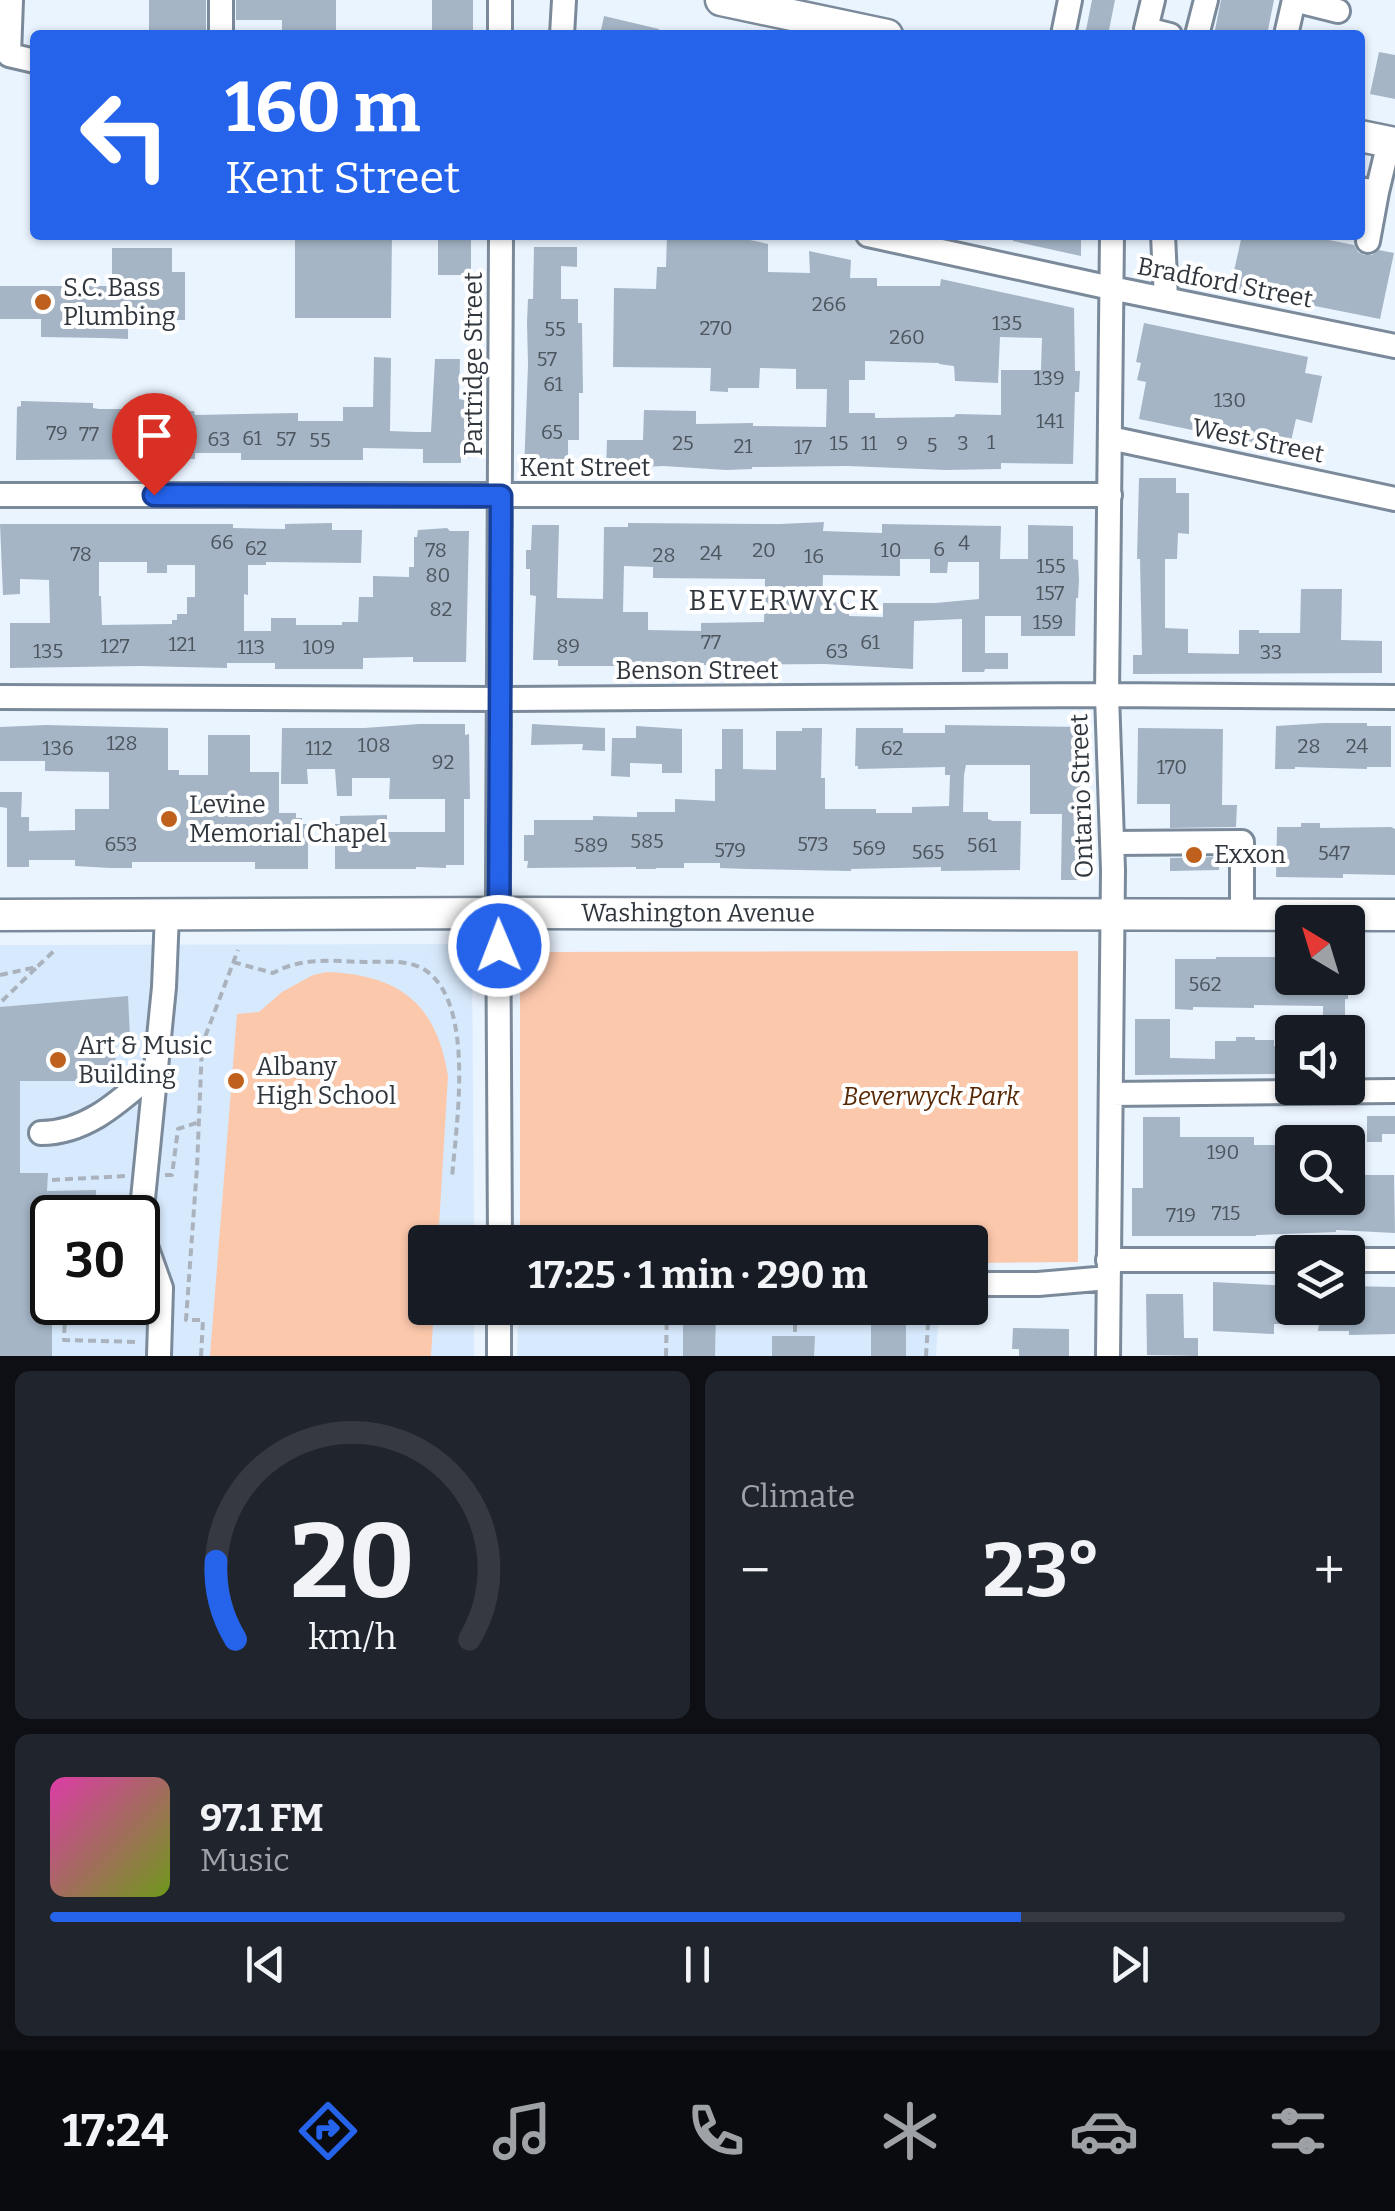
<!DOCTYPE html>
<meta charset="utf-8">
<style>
:root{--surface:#171b24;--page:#20242c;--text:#f1f3f6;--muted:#9ea1a6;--line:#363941;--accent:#2563eb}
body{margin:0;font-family:Bitter,serif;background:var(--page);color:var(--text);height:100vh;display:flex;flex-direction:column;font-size:38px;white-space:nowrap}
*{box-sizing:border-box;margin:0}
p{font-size:32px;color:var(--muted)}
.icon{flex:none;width:55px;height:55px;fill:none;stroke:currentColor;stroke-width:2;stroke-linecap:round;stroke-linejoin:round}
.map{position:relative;height:1356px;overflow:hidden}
.drawer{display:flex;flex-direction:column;gap:15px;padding:15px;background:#0d0f14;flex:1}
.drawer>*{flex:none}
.top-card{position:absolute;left:30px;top:30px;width:1335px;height:210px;border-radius:10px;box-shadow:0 2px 8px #0004;background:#2563eb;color:#fff;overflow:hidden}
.needle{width:65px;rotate:322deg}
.controls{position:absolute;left:1275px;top:905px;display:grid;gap:20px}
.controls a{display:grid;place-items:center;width:90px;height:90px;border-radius:10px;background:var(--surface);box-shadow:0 2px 8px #0004;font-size:50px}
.speed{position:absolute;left:30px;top:1195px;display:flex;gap:20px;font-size:50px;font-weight:700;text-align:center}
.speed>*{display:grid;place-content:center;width:130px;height:130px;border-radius:50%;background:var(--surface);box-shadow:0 2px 8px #0004;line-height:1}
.speed .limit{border:5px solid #111;border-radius:15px;background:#fff;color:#111}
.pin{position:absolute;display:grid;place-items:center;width:85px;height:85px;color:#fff;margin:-102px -42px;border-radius:50% 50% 50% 0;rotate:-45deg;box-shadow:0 0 10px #0007}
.pin .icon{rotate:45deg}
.me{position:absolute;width:110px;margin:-55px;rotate:359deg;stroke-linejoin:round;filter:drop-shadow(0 0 8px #0008)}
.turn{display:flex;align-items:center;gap:35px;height:210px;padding:0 30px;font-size:45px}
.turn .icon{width:130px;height:130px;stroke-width:2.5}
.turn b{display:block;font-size:70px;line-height:85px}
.big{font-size:75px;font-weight:700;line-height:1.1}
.drawer .widget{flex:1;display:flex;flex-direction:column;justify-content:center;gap:15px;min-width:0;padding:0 35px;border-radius:15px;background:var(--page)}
.drawer .dial{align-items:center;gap:0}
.dial svg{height:260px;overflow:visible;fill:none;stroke:var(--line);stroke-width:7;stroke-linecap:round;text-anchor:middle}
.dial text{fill:var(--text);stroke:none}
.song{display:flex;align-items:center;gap:30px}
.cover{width:120px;height:120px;border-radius:15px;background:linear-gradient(135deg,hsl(320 70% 55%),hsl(80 70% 35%))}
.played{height:10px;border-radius:5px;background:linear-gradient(90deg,var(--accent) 75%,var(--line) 75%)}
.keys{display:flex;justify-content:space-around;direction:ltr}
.heat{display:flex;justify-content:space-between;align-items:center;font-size:55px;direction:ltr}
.drawer .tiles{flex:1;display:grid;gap:15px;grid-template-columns:1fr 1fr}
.widget:last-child{grid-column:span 2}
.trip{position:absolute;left:408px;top:1225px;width:580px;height:100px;border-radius:10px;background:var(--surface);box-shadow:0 2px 8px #0004;font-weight:700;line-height:100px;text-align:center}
.tabs{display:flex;height:160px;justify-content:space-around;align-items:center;background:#090b0e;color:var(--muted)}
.tabs .icon{width:70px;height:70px}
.tabs .active{color:var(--accent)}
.tabs b{font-size:45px;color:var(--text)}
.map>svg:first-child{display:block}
</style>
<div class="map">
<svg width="1395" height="1356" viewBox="0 0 1395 1356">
<rect width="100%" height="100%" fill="#eaf4ff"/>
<path fill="#d7e9fc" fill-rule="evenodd" d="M472 944 474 1242H425V1308H474V1356H0V945ZM52 1218H138V1302H52Z
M518 1308H939L936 1356H517Z"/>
<path fill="#fcc8ac" d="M1078 951V1262L970 1263V1242H520V952Z
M327 972C400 975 436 1003 448 1076L438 1242H425V1308H434L431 1356H210L237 1014 259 1012 282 992 313 975Z"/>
<path fill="#a5b5c6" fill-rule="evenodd" d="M149 0H206V35H149Z
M236 0H336V35H282V20H236Z
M432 0H473V35H432Z
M1092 0H1115L1108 35H1085Z
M1221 0H1274L1267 35H1214Z
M604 16 659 29 658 35H600Z
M1379 52 1395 55V99L1370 94Z
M295 235H392L391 318H295Z
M438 235H471V275H438Z
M667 235H727L768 244V272L810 273 809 251 851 260 850 278H877V286H940L941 279 1074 308 1075 371H1080L1079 392H1075L1073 464 1001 463V469L946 470 848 466 752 467V469L726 470 663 466 606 469 607 440H643L644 410 696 411V424L753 423V426L826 427 827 389H796V369L760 368 759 388H728V392L710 391 711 368 613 367 614 288 656 289 657 267H666ZM1000 337 1042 338 1041 370H1001V415L956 414 954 417 875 418V413H849V380H865V361L939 363V364L954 366 955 381 998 383Z
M1013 235H1081V256L1013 241Z
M1242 235H1304L1354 245 1358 252 1364 255H1372L1379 250 1394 253 1380 319 1230 289Z
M534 247H577V267L561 266V299H578V323H582L583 393H579V440H568V471L524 470 528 365 527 322 528 299H533Z
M112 248H172V272H185V320H128V339L104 338 41 337V319H0V286H112Z
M1144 323 1308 357 1305 373 1322 376 1312 423 1296 419 1289 450 1139 419 1146 382 1137 380 1141 363 1136 362Z
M374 357 391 358 390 431 416 432H431L435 359H460L459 399 468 401 469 458H461V463H423V449L363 448V460H241V453H195V459L16 460 17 407 21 406V401L93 403V408L99 409H132V411H194L195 415 298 413V421H343V407H373Z
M1139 478H1176V493H1189V534L1178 533 1177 559H1165V628L1188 629V653L1239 654V630H1259V633H1300L1301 589H1342L1341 640 1382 641V673L1133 674V655H1142L1140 559H1137Z
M824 522 823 531 851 532 882 533V524L1001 526 1000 559H1028V525L1073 526V559L1078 560 1079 580 1078 598H1076L1075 636H1021V616H985V653H1008V669H985L984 672H962V619L914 621 913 669 825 664 704 665V663L648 662V666H558V660H533L536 596 530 595V569H526V550H531L532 525H559L557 598 603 599 604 527H628V523L780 524ZM900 559H930V573H947L948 562H979V599L935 603H883V617L849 616V603L822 602 823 575 900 576ZM624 566 653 567V578L765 579 764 622 701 623V631L648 630V612H623Z
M332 523V530H362L361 563 266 562V565H248V595L244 594V631H271V618H296V625H342V622H358L359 597H373V576L409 577V567H414V537H417L418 530 447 528 450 531H469L466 662H413V657L363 658V669H275V663H227V668L139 666 10 668V623H50L49 580 20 579V594L3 595 0 524H233V528L285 529V524ZM99 562H147V573H167V565H195V597H187V614H177V620H172V624L102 625 101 596H99Z
M1324 723H1367V726H1391V767H1367V769L1295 767V769H1275L1276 726Z
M419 724H465V735L469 734 470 799H464V865H446V868L416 867V869H335V824H340V816L387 815V832H445V799H389L390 778H352V796H337L335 769H307L308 784H281L282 728H364Z
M532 724 605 728V751L582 750 583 744 531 745Z
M46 725 168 728V770H179V775H208V735H250V772H279V813H296V818H302V824H308V869H255V862H132V868H110L75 866V860H29V867H7V808L0 807V792H22L21 817H29V831L75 830V809H109V772L45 771V761H0V727Z
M945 725 1083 727V765H1080V880H1061L1062 814H1030V765H966L964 775 963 812H988V819L993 821H1021L1020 870 941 871V867L851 869V871L747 869 720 868V863H684V868H656V869H636V867L527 868 528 861H524V835H534V820H593V816L637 817V812H675V799L715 801V769H722V729H743V769L776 770V731H802V728H822L821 778H825V809H876V813H912V807L949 806 950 775H945V767L858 769V766H855L856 728H903V733H945Z
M636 726 682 729V773H662V764L630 763V777L611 776 612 738H636Z
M1138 728 1223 729 1222 805H1237L1236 827 1170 828V804H1137Z
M1301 823H1320V828L1391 827 1395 829V875L1343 874V878L1276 877 1277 827H1301Z
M1219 857V870L1170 871V858Z
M1216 957H1277V961H1292V978H1348V999H1345V1026L1328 1025V1022H1323V1006L1254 1005V1008L1193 1007V1010L1175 1009V959H1216Z
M128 996 130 1037 115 1038 116 1081H20V1173H48L47 1191 96 1190V1218H52V1356H0V1007Z
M1135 1019H1170V1058L1215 1059V1041H1236V1037H1255V1040H1274V1046H1289V1074L1135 1075Z
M1367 1116H1395V1134H1382V1142H1367Z
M1143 1117H1180V1137H1254V1145H1279L1278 1191H1292V1198H1348V1182H1360V1175H1394L1395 1233 1336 1230V1232L1256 1235V1236H1132V1188H1143Z
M1213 1282 1292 1286V1308H1348V1286L1395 1287V1334L1349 1335V1331H1318L1319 1324H1274V1334L1213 1331Z
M1146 1294H1183L1184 1338H1198V1356L1147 1355Z
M683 1308H716L715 1356H683Z
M871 1308H906V1356H871Z
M1013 1328 1069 1329V1356H1019V1349H1012Z
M772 1336H815L814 1356H772Z"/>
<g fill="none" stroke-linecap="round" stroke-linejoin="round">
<g stroke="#7b8a9a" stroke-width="28">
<path id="minor" d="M11 0 9 55 35 61
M500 0V35
M1153 0 1146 29 1170 35
M221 35V0
M562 35 564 0
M1063 35 1070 0
M1197 35 1206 0
M1286 35 1294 0 1338 11
M1360 189 1377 192 1389 142
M868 235 1111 288 1395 346
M1163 235 1166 299
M1368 241 1377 192
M1110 438 1395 499
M0 495H1110
M0 697 499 699 1107 695 1395 697
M1113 843 1242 842V915
M1111 1094 1395 1091
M41 1133C88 1133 122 1099 156 1070
M500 1242 498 884 501 235
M1108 1260H1292
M1348 1260H1395
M970 1284H1038L1108 1278
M159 1356 161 1288 140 1229 164 987 167 914
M499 1356V1308
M1108 1356 1113 870 1107 695 1112 235"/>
</g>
<g stroke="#7b8a9a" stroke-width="35">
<g id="major">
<path d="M721 0 887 35"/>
<path d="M1360 136 1395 143"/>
<path id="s1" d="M0 915 518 913 1395 915"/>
</g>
</g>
<path stroke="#aab3bd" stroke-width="4" stroke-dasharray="8 5" stroke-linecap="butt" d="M233 962 273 973C302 957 332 961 364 962 384 962 408 959 425 970 476 1004 456 1125 452 1178
M0 975 37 967 55 950
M2 1001 37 967
M165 1175H172L178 1129 199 1122
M52 1180 125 1176
M65 1312 64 1340 139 1342
M795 1332V1308
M201 1356 203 1320H186L197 1167 202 1045 238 950
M666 1356 667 1308
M926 1356 929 1308"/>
<use href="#minor" stroke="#fff" stroke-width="22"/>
<use href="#major" stroke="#fff" stroke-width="30"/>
</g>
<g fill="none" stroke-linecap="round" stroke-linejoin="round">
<g stroke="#184099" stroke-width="25">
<path id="route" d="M154 495 501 496 499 946"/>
</g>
<use href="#route" stroke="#2563eb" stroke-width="18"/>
</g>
<g fill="#c0601d" stroke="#fff" stroke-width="4">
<circle cx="43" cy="302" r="10"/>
<circle cx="169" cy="819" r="10"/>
<circle cx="1194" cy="855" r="10"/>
<circle cx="58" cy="1060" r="10"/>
<circle cx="236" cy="1081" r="10"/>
</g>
<g text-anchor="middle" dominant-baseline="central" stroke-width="8" stroke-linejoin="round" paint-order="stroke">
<g font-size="20" fill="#4d565f">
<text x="829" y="304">266</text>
<text x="1007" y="323">135</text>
<text x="716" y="328">270</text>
<text x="555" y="329">55</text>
<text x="907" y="337">260</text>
<text x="547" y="359">57</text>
<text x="1049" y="378">139</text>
<text x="553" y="384">61</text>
<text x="1230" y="400">130</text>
<text x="1050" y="421">141</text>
<text x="552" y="432">65</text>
<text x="57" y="433">79</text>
<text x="89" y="434">77</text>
<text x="252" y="438">61</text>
<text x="219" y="439">63</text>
<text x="286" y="439">57</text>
<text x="320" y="440">55</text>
<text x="991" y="442">1</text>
<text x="683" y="443">25</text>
<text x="839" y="443">15</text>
<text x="869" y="443">11</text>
<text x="902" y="443">9</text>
<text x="963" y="443">3</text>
<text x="932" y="445">5</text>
<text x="743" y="446">21</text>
<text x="803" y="447">17</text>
<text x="222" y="542">66</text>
<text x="964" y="543">4</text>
<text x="256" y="548">62</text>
<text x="939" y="549">6</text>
<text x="436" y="550">78</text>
<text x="764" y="550">20</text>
<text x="891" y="550">10</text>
<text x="711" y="553">24</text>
<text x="81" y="554">78</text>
<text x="664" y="555">28</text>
<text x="814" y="556">16</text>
<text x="1051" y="566">155</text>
<text x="438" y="575">80</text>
<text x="1050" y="593">157</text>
<text x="441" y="609">82</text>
<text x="1048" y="622">159</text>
<text x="711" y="642">77</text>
<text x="870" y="642">61</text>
<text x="182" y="644">121</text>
<text x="115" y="646">127</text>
<text x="568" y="646">89</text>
<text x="251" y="647">113</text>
<text x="319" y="647">109</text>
<text x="48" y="651">135</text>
<text x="837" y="651">63</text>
<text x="1271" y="652">33</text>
<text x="122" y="743">128</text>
<text x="374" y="745">108</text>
<text x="1309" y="746">28</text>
<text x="1357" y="746">24</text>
<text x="58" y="748">136</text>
<text x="319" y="748">112</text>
<text x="892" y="748">62</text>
<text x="443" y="762">92</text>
<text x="1172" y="767">170</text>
<text x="647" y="841">585</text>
<text x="121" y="844">653</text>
<text x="813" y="844">573</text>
<text x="591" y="845">589</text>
<text x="982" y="845">561</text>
<text x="869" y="848">569</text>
<text x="730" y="850">579</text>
<text x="928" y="852">565</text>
<text x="1334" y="853">547</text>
<text x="1205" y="984">562</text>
<text x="1223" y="1152">190</text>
<text x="1226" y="1213">715</text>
<text x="1181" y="1215">719</text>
</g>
<g font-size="25" fill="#30363d" stroke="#fff">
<text transform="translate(1225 283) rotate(11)">Bradford Street</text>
<text transform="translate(474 364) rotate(-90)">Partridge Street</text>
<text transform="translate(1258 441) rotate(12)">West Street</text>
<text x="585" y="468">Kent Street</text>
<text x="697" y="671">Benson Street</text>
<text transform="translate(1082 796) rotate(-92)">Ontario Street</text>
<text stroke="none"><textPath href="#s1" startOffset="698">Washington Avenue</textPath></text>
</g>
<g font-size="25" fill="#30363d" stroke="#fff" text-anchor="start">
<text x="63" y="288">S.C. Bass<tspan x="63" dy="29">Plumbing</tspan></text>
<text x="189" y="805">Levine<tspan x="189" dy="29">Memorial Chapel</tspan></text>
<text x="1214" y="855">Exxon</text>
<text x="78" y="1046">Art &amp; Music<tspan x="78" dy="29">Building</tspan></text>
<text x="256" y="1067">Albany<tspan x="256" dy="29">High School</tspan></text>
</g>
<g font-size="25" font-style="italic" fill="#582805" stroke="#fff">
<text x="931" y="1097">Beverwyck Park</text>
</g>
<g font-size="28" letter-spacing="2.5" fill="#30363d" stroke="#fff">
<text x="785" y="600">BEVERWYCK</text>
</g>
</g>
</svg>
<div class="controls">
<a><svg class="needle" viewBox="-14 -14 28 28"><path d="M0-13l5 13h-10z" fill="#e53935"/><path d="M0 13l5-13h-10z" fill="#9ea1a6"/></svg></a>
<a><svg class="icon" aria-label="sound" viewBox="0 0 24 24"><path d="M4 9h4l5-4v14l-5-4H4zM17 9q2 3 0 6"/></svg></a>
<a><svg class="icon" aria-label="search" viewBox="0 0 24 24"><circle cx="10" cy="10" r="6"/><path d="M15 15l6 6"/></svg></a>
<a><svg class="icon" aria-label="layers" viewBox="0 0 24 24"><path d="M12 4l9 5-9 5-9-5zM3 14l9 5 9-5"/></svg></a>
</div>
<div class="speed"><div class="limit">30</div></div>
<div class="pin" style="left:154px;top:495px;background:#d93025"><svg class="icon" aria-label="arrive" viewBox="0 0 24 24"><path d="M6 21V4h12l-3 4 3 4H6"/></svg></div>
<svg class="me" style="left:499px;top:946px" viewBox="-20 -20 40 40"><circle r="17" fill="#2563eb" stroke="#fff" stroke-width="3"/><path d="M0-11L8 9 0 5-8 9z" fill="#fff"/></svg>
<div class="trip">17:25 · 1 min · 290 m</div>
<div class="top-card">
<div class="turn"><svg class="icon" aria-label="left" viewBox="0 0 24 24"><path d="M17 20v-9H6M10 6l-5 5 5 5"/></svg><div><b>160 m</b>Kent Street</div></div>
</div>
</div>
<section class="drawer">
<div class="tiles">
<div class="widget dial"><svg viewBox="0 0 100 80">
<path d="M14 69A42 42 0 1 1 86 69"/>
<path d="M14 69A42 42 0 0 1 8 45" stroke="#2563eb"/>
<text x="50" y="56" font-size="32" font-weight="700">20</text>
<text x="50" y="72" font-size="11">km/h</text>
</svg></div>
<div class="widget"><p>Climate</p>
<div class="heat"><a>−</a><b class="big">23°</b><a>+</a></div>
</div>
<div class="widget">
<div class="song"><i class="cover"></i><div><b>97.1 FM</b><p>Music</p></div></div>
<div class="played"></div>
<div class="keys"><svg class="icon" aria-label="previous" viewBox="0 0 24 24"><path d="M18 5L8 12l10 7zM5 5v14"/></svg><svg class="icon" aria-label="pause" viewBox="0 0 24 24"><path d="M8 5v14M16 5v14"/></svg><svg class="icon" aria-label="next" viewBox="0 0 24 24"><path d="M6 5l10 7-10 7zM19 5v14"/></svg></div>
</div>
</div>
</section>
<nav class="tabs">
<b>17:24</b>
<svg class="icon active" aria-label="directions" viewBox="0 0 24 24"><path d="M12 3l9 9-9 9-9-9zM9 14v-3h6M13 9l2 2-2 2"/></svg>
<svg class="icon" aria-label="music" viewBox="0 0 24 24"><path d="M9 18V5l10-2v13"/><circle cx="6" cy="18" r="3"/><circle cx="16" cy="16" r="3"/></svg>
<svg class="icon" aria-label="phone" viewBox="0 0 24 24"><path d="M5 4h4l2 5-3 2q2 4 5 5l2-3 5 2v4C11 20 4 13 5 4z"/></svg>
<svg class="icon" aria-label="climate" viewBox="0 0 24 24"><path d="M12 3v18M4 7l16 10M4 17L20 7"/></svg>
<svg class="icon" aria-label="car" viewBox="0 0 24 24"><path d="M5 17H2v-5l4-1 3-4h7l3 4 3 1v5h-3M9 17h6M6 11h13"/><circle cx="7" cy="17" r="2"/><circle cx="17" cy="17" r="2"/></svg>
<svg class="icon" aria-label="filters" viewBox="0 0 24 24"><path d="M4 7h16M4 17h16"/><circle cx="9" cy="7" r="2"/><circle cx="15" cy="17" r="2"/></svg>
</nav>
